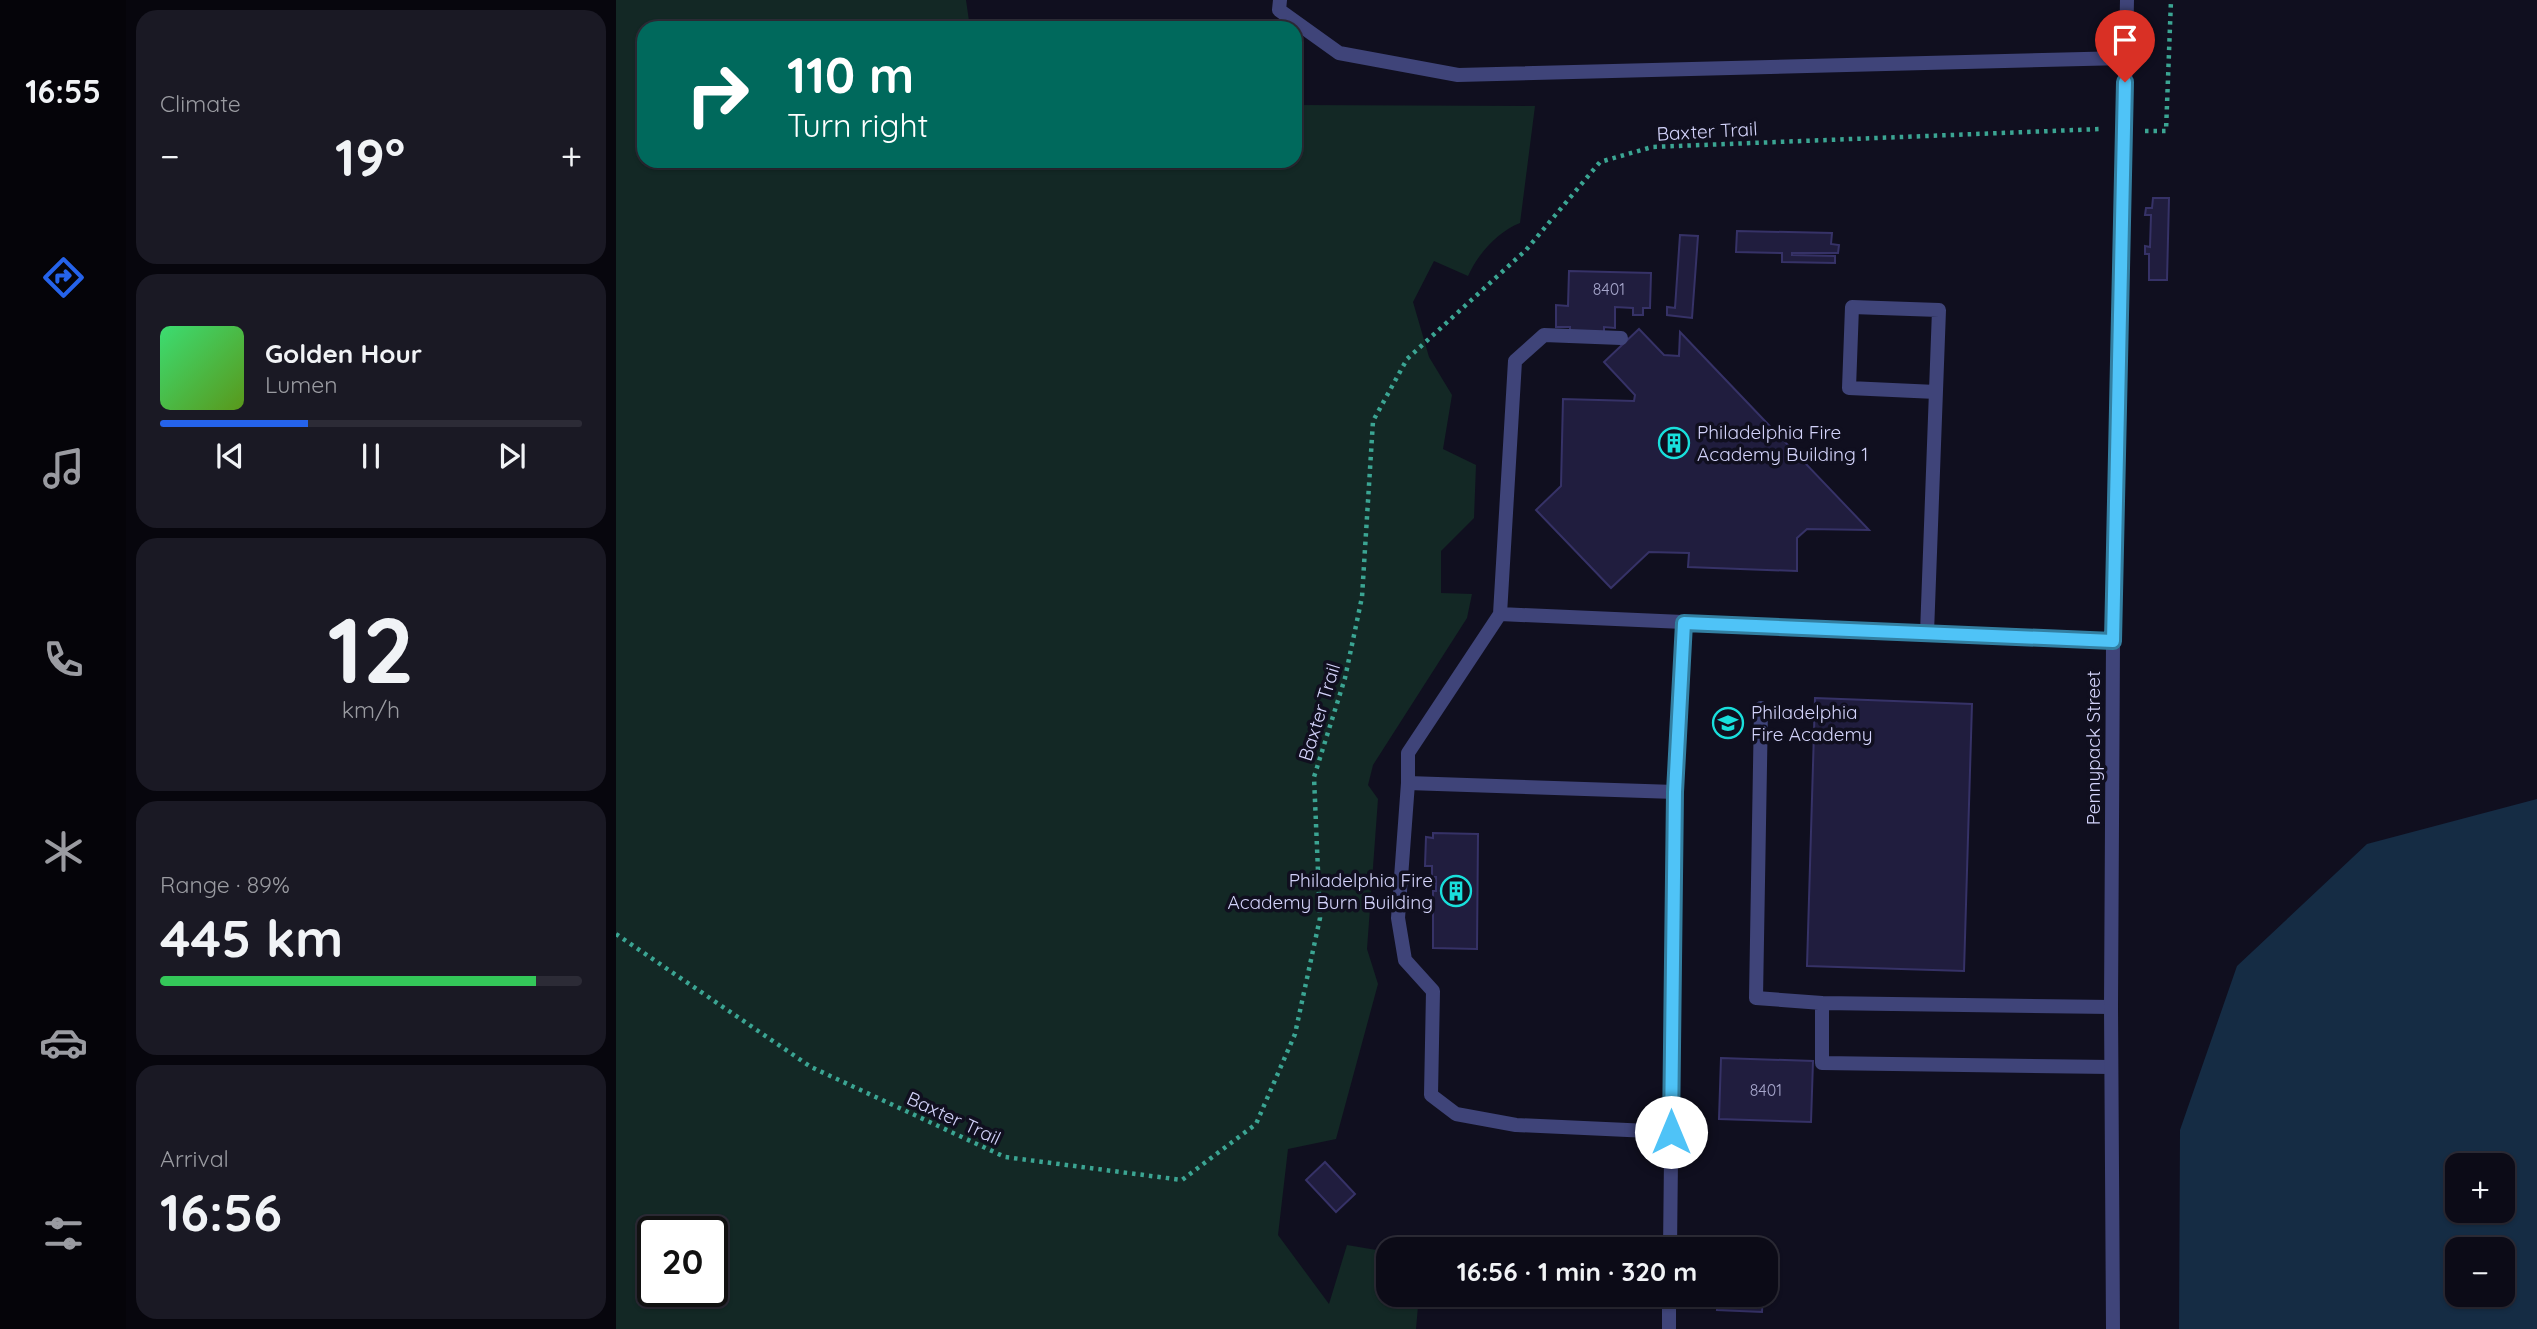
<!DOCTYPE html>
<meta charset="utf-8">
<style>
:root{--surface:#0c0b17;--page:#1a1924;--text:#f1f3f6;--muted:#9a9ba1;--line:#2c2b36;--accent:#2563eb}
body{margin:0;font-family:Quicksand,sans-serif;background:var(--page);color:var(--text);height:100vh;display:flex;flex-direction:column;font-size:26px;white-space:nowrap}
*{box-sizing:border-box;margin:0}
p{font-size:23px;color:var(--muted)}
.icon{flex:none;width:38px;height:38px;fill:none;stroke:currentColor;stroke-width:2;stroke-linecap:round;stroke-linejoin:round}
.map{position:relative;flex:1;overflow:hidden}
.details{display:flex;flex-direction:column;gap:10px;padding:10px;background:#07060d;width:490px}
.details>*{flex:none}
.banner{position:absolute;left:21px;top:21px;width:665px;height:147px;border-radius:21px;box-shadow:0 2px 5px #0004,0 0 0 2px var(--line);background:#00695c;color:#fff;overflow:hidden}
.fabs{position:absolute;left:1829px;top:1153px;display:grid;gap:14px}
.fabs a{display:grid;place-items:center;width:70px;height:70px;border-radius:14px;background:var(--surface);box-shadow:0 2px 5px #0004,0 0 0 2px var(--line);font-size:35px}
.speed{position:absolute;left:21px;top:1216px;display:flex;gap:14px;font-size:35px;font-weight:700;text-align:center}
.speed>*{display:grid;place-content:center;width:91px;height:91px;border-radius:50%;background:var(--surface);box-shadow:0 2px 5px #0004,0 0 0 2px var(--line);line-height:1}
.speed .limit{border:4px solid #111;border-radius:10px;background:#fff;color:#111}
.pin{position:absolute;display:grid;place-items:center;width:60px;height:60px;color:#fff;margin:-72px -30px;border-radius:50% 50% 50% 0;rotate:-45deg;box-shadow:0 0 7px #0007}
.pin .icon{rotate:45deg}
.me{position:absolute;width:77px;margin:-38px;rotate:0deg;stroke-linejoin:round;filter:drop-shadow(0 0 5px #0008)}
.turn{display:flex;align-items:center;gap:24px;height:147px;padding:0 35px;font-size:32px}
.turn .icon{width:91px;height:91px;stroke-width:2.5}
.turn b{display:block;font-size:49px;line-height:60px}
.big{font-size:52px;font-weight:800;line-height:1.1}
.details .card{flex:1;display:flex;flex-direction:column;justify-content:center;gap:10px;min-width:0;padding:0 24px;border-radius:21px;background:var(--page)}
.details .dial{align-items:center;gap:0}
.dial b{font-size:91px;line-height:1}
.song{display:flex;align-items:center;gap:21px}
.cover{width:84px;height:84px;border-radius:10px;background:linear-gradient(135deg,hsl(140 70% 55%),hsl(90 70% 35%))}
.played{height:7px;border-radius:4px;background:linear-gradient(90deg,var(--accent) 35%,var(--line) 35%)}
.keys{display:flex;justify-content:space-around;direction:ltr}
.heat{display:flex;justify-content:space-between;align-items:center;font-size:38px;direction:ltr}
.charge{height:10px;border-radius:5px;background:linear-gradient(90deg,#34c759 89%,var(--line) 0)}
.trip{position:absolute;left:760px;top:1237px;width:402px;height:70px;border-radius:21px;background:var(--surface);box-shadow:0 2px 5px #0004,0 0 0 2px var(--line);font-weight:800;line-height:70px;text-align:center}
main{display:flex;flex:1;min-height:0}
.tab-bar{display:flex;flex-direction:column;width:126px;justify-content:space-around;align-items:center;background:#050409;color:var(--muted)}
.tab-bar .icon{width:49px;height:49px}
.tab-bar .active{color:var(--accent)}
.tab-bar b{font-size:32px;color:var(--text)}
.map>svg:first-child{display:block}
</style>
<main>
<nav class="tab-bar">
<b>16:55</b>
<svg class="icon active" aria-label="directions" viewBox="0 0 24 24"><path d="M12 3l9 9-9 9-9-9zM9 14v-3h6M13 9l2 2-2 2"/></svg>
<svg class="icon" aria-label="music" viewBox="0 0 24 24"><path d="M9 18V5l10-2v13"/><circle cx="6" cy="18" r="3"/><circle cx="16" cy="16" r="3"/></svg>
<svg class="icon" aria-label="phone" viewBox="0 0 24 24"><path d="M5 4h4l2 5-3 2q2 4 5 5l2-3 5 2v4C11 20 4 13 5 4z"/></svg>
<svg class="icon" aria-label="climate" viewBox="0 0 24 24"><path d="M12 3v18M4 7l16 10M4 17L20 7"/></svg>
<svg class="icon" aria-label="car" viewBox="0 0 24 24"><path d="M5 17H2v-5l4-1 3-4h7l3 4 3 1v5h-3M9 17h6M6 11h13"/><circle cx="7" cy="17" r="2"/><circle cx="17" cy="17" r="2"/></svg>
<svg class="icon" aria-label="filters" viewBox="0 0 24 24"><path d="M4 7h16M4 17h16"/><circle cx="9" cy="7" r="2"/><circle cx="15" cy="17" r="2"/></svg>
</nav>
<section class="details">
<div class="card"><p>Climate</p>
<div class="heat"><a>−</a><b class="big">19°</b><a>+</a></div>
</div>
<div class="card">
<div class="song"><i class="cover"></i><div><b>Golden Hour</b><p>Lumen</p></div></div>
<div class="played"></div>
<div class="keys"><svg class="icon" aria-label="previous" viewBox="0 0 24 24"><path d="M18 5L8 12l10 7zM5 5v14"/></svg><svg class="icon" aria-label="pause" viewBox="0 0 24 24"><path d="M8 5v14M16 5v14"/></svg><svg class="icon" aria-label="next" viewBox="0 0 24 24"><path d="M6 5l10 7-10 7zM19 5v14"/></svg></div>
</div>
<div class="card dial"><b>12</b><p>km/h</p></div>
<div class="card"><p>Range · 89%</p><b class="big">445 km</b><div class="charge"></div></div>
<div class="card"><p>Arrival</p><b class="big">16:56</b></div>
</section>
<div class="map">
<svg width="1921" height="1329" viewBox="0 0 1921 1329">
<rect width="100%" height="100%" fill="#100f1f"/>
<path fill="#132825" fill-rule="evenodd" d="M0 0H350L354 28H28V161H679V105L919 106 904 223C881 232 862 254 852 276L818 261 797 302 813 357 836 395 827 449 860 465 858 518 825 551V593L856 594 851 618 757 765 752 785 762 799 751 949 762 984 720 1139 672 1149 662 1235 713 1304 731 1245 772 1252V1295H803L800 1329H0ZM37 1232H96V1292H37Z"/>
<path fill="#152c44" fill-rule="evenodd" d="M1921 799V1329H1563L1564 1130 1621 966 1751 844ZM1841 1166H1886V1211H1841ZM1841 1250H1886V1295H1841Z"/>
<path fill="#201d3e" stroke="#363267" stroke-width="2" d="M1537 198H1553L1551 280H1533V254H1529V246L1534 247 1535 215H1529L1530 208H1536Z
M1121 231 1216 233 1215 244 1223 245 1222 253H1176V255L1219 256V263L1166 262V253L1120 252Z
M1064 235 1082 236 1076 318 1051 315V307L1059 308Z
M953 271 1035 273 1034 308H1027V315H1017V308L999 307V328L988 327V333L954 332V327H940V305L952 306Z
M1023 329 1048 355 1063 356 1064 332 1253 530 1191 529 1181 538V571L1072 567 1073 553 1033 552 995 588 920 510 945 486 947 399 1018 401 1019 395 988 362Z
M1199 698 1356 704 1348 971 1191 966Z
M817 833 862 834 861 949 817 948V891H820V877H816V866H809L810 837 817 838Z
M1105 1058 1197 1061 1195 1122 1103 1119Z
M709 1162 739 1194 720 1212 690 1180Z
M1104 1244 1150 1246V1252V1250H1104Z
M1102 1295H1147L1146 1312 1101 1310Z"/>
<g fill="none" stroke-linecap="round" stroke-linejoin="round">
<path stroke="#3ba593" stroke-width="4.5" stroke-dasharray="3.5 5" stroke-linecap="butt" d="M1529 131H1550L1555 0
M0 934 195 1067 389 1157 566 1180 640 1124 679 1034 704 918 698 777 729 678 746 597 757 421 791 359 910 250 984 162 1036 147 1485 129"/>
<path stroke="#3f4479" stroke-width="14" d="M664 0 663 10 723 53 842 75 1509 58
M884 614 899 361 928 335 1005 338
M1068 623 1059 792 792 783V753L884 614 1497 641
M1311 633 1323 310 1236 307 1233 388 1320 392
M1145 708 1140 998 1206 1003
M792 783 782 918 789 960 817 991 815 1095 840 1114 900 1125 1055 1132
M1495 1007 1206 1003V1063L1495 1067
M1054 1250 1059 792
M1053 1329V1295"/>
<path stroke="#3f4479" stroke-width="14" d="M1497 1329 1495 1007 1497 641 1511 0"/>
</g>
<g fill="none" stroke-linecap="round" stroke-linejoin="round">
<g stroke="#337fa1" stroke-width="18">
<path id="route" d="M1055 1132 1059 792 1068 623 1497 641 1509 82"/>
</g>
<use href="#route" stroke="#4fc3f7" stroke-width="12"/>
</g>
<defs>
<g id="building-ring" transform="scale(1.575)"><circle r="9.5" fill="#100f1f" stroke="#19dfdc" stroke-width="1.5"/><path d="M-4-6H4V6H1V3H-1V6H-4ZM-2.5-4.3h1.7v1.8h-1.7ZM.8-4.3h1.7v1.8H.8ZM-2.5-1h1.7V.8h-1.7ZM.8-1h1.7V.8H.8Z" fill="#19dfdc"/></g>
<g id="university-ring" transform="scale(1.575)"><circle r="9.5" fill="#100f1f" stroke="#19dfdc" stroke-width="1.5"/><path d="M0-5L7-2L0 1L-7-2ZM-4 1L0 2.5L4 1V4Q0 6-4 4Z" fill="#19dfdc"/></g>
</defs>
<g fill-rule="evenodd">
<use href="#building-ring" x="1058" y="443"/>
<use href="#university-ring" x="1112" y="723"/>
<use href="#building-ring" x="840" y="891"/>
</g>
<g text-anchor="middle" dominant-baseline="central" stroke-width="7" stroke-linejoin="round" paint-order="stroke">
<g font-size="16" fill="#a6a6cb">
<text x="993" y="289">8401</text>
<text x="1150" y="1090">8401</text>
</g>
<g font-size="19" fill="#d3d3fa" stroke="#100f1f">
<text transform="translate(1091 131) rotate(-3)">Baxter Trail</text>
<text transform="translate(703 712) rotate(-73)">Baxter Trail</text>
<text transform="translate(1477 748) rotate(-90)">Pennypack Street</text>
<text transform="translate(338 1118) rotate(25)">Baxter Trail</text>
</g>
<g font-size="19" fill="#d3d3fa" stroke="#100f1f" text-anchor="start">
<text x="1081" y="432">Philadelphia Fire<tspan x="1081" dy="22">Academy Building 1</tspan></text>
<text x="1135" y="712">Philadelphia<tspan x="1135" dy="22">Fire Academy</tspan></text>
<text x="817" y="880" text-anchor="end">Philadelphia Fire<tspan x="817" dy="22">Academy Burn Building</tspan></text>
</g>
</g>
</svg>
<div class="fabs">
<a>+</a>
<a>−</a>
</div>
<div class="speed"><div class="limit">20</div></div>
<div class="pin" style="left:1509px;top:82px;background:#d93025"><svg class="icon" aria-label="arrive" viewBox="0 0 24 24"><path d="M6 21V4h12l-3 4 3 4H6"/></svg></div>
<svg class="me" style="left:1055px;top:1132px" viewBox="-20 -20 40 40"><circle r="19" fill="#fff"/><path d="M0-13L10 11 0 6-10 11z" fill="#4fc3f7"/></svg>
<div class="trip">16:56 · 1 min · 320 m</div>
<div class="banner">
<div class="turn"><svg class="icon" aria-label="right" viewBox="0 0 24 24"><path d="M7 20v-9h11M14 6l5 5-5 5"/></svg><div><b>110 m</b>Turn right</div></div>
</div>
</div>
</main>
